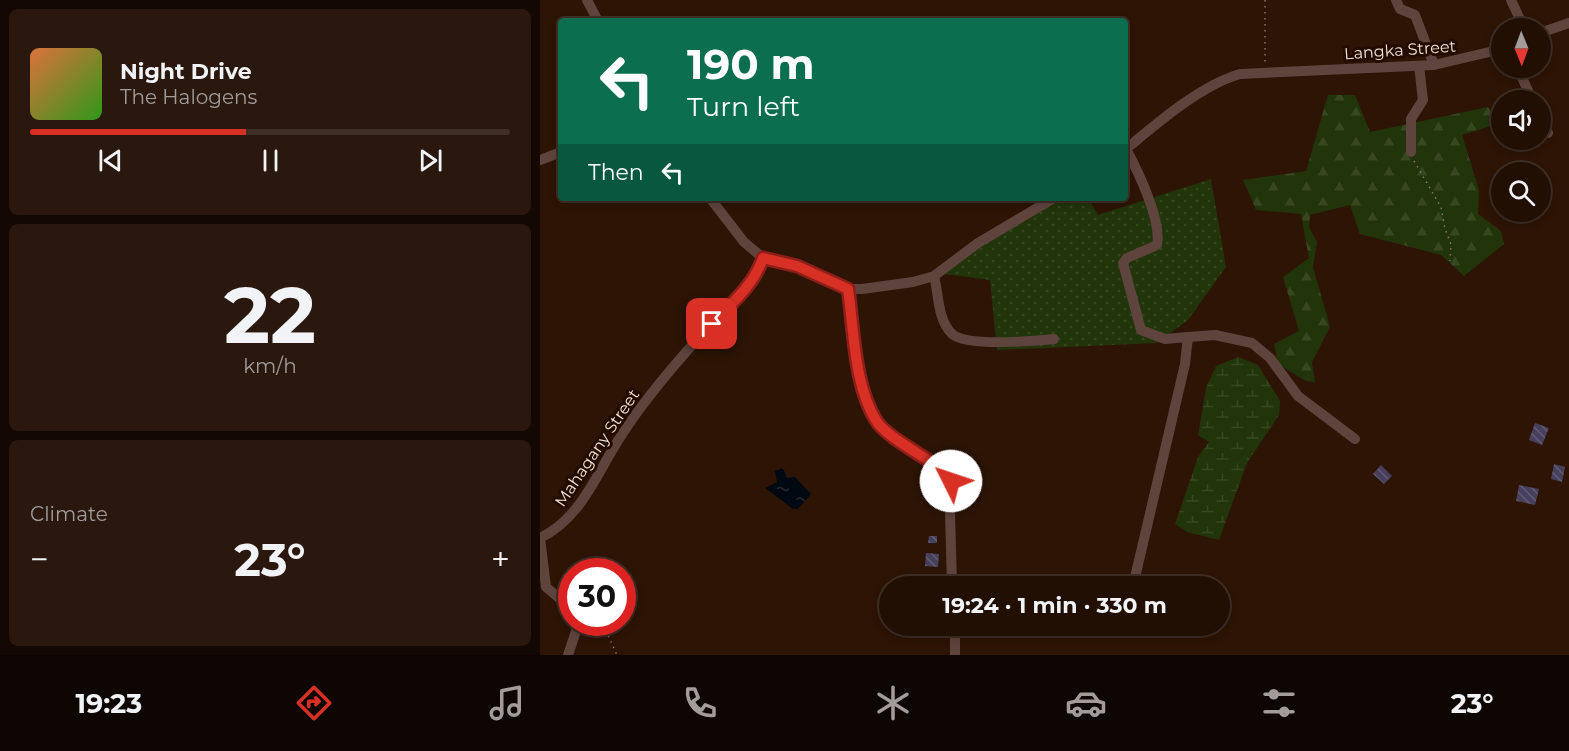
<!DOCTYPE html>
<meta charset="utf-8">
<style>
:root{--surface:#220f04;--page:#2a180e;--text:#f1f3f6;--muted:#a29c9a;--line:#3f2f26;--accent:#d93025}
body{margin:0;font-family:Montserrat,sans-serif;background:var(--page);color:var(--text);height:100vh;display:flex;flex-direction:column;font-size:22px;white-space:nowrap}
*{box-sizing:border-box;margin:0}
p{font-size:20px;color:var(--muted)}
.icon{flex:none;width:33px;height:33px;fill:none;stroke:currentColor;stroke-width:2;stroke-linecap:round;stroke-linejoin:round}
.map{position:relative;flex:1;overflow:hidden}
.details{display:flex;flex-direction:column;gap:9px;padding:9px;background:#130802;width:540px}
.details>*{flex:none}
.guide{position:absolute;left:18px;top:18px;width:570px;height:183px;border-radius:6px;box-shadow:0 3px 9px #0003,0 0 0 2px var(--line);background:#0b6e4f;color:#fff;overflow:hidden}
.needle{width:39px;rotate:179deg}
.buttons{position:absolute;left:951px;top:18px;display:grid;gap:12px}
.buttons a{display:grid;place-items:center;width:60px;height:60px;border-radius:50%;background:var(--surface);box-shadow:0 3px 9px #0003,0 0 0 2px var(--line);font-size:30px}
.speed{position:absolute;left:18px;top:558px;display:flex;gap:12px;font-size:30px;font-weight:700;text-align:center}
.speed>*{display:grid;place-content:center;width:78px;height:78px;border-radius:50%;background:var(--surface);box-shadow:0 3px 9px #0003,0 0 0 2px var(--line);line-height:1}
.speed .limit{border:9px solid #d22;background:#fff;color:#111}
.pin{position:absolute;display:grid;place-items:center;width:51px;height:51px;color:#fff;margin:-26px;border-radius:12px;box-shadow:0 3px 9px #0006}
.me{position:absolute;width:66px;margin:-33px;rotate:311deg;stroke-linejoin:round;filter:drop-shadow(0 0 4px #0008)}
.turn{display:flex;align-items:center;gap:21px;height:126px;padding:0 30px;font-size:27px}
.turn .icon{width:78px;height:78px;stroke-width:2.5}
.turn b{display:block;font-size:42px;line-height:51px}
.then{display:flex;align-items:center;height:57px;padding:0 30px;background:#0003;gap:12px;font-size:22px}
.big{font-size:45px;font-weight:700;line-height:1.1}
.details .widget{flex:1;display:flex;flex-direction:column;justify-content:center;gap:9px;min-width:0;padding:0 21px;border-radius:9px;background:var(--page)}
.details .dial{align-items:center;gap:0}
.dial b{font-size:78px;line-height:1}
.song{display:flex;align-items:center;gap:18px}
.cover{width:72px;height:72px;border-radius:9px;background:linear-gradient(135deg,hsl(20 70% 55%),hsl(110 70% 35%))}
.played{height:6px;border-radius:3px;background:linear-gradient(90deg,var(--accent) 45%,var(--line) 45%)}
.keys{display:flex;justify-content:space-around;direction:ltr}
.heat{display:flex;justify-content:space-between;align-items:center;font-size:33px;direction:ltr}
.trip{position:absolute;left:339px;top:576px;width:351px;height:60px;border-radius:30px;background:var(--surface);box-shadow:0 3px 9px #0003,0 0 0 2px var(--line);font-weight:700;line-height:60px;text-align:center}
.tab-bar{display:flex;height:96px;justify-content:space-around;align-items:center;background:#0e0602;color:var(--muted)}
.tab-bar .icon{width:42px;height:42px}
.tab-bar .selected{color:var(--accent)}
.tab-bar b{font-size:27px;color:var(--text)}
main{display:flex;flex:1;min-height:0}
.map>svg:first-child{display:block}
</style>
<main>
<section class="details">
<div class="widget">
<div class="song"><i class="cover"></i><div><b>Night Drive</b><p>The Halogens</p></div></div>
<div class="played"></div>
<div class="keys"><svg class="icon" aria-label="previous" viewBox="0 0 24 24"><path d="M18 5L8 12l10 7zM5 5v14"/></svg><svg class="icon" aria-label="pause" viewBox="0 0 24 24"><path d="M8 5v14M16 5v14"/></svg><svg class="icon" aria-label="next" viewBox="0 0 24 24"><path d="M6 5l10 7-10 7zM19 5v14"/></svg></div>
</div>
<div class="widget dial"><b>22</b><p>km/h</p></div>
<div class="widget"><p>Climate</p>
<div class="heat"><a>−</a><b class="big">23°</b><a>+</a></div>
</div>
</section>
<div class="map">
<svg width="1029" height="655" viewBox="0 0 1029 655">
<defs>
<pattern id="grass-dots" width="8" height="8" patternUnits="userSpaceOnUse" patternTransform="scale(1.5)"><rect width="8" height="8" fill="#21340a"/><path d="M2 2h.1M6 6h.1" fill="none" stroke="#374821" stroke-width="1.8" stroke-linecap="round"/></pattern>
<pattern id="forest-firs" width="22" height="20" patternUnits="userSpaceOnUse" patternTransform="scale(1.5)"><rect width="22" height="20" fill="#21340a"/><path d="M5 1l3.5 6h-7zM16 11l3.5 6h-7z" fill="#374821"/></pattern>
<pattern id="wetland-marsh" width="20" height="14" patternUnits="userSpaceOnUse" patternTransform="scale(1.5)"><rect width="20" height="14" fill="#21340a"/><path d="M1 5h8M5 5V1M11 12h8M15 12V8" fill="none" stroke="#374821"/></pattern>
<pattern id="water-ripples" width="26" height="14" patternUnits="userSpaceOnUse" patternTransform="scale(1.5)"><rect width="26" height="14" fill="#000811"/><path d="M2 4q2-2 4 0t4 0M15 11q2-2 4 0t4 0" fill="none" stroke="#262c33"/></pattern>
<pattern id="building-back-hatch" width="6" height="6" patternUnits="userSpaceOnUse" patternTransform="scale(1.5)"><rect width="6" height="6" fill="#47405c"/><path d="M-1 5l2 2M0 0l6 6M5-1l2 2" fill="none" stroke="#625b73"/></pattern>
</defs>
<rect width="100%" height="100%" fill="#2d1405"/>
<path fill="url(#grass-dots)" d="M671 179 686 267 648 320 617 343 457 350 450 280 404 274 442 246 523 198H548L558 215Z"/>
<path fill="url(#forest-firs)" d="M788 95H815L830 132 948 107 961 126V135L954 125 922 135 939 190 938 214 961 231 964 244 924 276 901 255 820 234 810 205 770 215 769 227 777 242 773 267 790 327 772 362 775 382 766 381 738 364 734 344 759 331 743 277 769 258 761 214 716 210 703 180 766 171Z"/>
<path fill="url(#wetland-marsh)" d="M698 357 718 365 740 401 739 415 707 463 679 540 647 532 635 524 658 457 669 442 658 435 666 388 676 366Z"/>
<path fill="url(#water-ripples)" d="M243 468 247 478 255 477 271 494 258 509H253L225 488 237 482 235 471Z"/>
<path fill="url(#building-back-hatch)" d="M995 423 1009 428 1002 445 989 440Z
M1014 464 1025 467 1022 482 1011 479Z
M841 465 852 476 844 484 833 474Z
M979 485 999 489 995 505 976 501Z
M389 536H397V543H388Z
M386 553 399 554 398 567 385 566Z
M422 579H433L432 586H421Z"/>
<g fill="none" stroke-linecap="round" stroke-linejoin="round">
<path stroke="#887366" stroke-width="1.5" stroke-dasharray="1.5 4.5" stroke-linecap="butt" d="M725 0V62
M874 161 901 207 905 229 911 244 910 261
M57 622 67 633 77 655"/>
<path stroke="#5f443e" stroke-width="10" d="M47 0 58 21
M856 0 860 9 875 15 894 65
M971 0 984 28
M1000 33 1029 23
M978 68 992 100
M1000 119 1008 133
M586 149C598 171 622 221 617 245L587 258 583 263 601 330 625 339 648 337 645 364 593 586
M585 150C616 124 661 85 700 74L894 65 962 49
M871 152V119L883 100 879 66
M0 160 21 152
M170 198 204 242 223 258 257 266 308 289H322L373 282 394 276 438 243 514 198
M394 276C399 294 397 319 412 334 427 347 493 341 514 339
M308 289C315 338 313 407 355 440 372 454 392 462 409 475L412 586
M648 337 675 335 712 343 730 358 758 396 815 439
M0 538C42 518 57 472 81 436 102 403 128 372 155 342 178 316 212 293 223 258
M0 538 6 587 19 598 32 602
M415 626V655
M28 655 39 622"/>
</g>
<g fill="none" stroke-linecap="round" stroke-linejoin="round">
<g stroke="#8d1f18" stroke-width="15">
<path id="route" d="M172 324C191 304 214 285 223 258L257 266 308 289C314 330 314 387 337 422 352 443 407 466 411 481"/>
</g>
<use href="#route" stroke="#d93025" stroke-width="10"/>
</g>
<g text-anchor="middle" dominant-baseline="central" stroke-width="6" stroke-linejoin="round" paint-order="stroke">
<g font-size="16" fill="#f6e4da" stroke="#230b00">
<text transform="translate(860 50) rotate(-4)">Langka Street</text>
<text transform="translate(57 448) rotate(-56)">Mahagany Street</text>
</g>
</g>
</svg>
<div class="buttons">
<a><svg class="needle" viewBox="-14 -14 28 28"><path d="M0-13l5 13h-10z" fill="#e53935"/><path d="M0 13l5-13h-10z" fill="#a29c9a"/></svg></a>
<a><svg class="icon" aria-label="sound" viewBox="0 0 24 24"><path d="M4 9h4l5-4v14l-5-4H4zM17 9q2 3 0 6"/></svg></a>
<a><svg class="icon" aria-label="search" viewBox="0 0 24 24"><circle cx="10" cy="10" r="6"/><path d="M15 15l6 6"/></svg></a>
</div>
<div class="speed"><div class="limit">30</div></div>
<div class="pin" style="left:172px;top:324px;background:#d93025"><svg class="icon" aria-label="arrive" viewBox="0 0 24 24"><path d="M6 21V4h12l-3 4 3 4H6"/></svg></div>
<svg class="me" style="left:411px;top:481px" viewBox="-20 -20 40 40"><circle r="19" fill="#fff"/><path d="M0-13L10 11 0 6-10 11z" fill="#d93025"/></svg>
<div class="trip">19:24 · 1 min · 330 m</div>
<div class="guide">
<div class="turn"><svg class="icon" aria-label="left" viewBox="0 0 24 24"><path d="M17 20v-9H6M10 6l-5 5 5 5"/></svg><div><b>190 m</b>Turn left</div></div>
<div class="then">Then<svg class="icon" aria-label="left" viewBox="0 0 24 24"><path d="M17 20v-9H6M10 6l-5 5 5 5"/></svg></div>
</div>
</div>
</main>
<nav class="tab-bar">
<b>19:23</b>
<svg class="icon selected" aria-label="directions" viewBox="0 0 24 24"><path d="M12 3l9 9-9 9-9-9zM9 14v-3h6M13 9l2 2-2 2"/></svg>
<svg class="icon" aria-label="music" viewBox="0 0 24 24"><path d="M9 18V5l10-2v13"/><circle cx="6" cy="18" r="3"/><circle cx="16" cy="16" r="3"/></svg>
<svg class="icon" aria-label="phone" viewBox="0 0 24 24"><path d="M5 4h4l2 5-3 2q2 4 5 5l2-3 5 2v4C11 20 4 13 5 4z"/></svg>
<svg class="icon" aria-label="climate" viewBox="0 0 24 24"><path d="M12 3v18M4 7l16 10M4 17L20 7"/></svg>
<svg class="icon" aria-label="car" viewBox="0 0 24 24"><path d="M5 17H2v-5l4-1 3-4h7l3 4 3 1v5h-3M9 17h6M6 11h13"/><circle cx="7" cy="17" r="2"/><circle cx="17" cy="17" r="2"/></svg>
<svg class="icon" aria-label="filters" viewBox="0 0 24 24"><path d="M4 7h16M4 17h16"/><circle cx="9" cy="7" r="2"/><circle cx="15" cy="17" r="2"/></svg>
<b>23°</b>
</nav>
